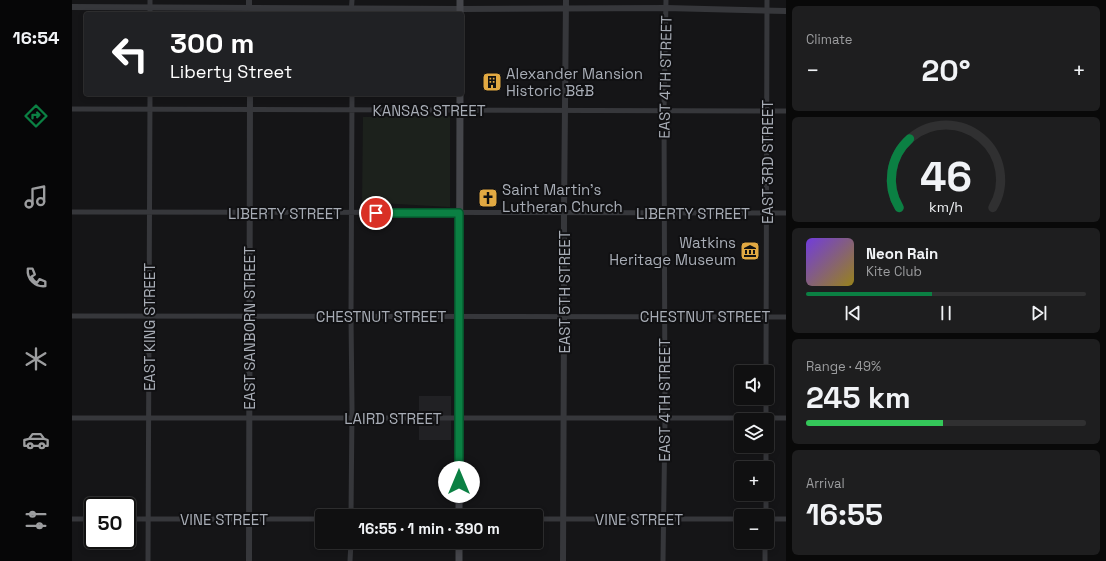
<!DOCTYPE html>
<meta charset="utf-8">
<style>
:root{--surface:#101011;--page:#1e1e1f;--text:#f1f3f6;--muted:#9c9d9f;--line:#303031;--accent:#0b8043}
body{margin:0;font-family:"Space Grotesk",sans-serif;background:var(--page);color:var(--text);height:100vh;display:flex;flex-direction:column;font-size:15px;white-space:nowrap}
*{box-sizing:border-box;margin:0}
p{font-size:13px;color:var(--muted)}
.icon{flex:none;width:22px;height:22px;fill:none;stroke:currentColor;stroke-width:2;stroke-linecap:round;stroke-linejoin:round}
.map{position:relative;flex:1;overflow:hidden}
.details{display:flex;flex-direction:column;gap:6px;padding:6px;background:#090909;width:320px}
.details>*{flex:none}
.banner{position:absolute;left:12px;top:12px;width:380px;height:84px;border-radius:4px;box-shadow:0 2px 6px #0003,0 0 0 1px var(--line);background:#202124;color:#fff;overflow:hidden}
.buttons{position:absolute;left:662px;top:365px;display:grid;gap:8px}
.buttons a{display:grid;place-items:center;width:40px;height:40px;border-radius:4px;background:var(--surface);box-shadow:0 2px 6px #0003,0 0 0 1px var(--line);font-size:20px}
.speed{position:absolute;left:12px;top:497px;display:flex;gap:8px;font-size:20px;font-weight:700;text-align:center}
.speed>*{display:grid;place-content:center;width:52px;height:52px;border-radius:50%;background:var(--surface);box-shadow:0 2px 6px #0003,0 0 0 1px var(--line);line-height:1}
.speed .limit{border:2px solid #111;border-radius:6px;background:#fff;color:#111}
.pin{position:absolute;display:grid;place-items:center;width:34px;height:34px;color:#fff;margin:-17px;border:2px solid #fff;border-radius:50%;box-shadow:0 1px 4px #0007}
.me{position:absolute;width:44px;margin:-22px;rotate:0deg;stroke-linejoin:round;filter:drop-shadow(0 0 3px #0008)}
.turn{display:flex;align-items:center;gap:14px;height:84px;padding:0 20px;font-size:18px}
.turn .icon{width:52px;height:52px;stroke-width:2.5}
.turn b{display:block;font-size:28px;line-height:34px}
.big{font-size:30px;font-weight:700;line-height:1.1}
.details .widget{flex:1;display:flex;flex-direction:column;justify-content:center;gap:6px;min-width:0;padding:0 14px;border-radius:6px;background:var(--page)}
.details .dial{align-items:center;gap:0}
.dial svg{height:104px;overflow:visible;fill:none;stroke:var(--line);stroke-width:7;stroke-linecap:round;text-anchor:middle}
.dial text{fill:var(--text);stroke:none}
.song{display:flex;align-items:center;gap:12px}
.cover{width:48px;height:48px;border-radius:6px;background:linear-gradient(135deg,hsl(260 70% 55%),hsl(50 70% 35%))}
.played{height:4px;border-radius:2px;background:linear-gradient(90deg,var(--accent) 45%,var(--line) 45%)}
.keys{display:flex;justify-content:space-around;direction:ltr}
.heat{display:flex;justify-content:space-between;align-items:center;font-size:22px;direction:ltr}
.charge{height:6px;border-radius:3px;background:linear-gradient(90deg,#34c759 49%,var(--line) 0)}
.trip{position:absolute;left:243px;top:509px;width:228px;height:40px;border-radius:4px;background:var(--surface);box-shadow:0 2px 6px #0003,0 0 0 1px var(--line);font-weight:700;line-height:40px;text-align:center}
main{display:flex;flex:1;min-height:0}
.dock{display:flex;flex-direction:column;width:72px;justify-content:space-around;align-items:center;background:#060607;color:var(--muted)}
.dock .icon{width:28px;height:28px}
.dock .current{color:var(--accent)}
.dock b{font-size:18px;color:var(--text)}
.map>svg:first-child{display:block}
</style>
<main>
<nav class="dock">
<b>16:54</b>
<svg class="icon current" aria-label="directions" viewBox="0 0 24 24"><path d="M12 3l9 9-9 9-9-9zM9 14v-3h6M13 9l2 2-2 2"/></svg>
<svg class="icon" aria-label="music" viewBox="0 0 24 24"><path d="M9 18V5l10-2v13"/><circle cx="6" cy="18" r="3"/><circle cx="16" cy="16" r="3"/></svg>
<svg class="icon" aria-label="phone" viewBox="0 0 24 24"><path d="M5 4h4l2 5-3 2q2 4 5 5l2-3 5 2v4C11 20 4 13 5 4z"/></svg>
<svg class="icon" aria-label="climate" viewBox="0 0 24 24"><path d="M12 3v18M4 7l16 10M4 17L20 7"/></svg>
<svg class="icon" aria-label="car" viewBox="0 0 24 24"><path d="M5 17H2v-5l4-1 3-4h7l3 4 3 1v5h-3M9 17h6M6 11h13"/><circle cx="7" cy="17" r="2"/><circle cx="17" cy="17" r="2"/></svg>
<svg class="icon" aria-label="filters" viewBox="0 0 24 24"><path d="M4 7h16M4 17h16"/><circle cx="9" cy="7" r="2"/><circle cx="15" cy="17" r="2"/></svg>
</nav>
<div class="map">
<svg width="714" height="561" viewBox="0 0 714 561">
<rect width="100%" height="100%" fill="#151517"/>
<path fill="#212124" d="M347 396H379V440H347Z"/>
<path fill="#1c211c" d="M378 116V207L290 202 291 117Z"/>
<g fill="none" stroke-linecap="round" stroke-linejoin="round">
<path stroke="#36373b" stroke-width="5" d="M78 14V0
M279 14 280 0
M0 109 714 111
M0 212 714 213
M0 316 714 317
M694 372 695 0
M0 418H714
M694 420V398
M694 468V446
M279 516 280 409 279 316 280 94
M694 516V494
M0 519H21
M55 519H250
M464 519H669
M695 519H714
M76 561 78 94
M278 561 279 542
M591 561 593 418 592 110 594 0
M693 561V542"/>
<path stroke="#36373b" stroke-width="6" d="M177 0V14
M0 7 388 9 594 8 714 11
M177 561 178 94
M491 561 492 323V213L494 0"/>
<path stroke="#45464b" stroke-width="7" d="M388 14V0
M387 516 388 94
M387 561V542"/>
</g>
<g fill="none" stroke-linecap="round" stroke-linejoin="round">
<g stroke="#07532c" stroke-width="10">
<path id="route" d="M304 213H387V482"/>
</g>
<use href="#route" stroke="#0b8043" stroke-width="7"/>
</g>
<defs>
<g id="building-square" transform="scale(1)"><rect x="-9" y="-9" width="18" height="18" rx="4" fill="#e2a942" stroke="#101012"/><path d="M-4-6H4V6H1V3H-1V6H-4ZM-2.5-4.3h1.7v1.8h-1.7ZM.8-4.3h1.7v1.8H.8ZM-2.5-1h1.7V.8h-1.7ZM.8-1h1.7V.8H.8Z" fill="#111"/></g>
<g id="church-square" transform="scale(1)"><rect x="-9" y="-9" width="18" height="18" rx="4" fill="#e2a942" stroke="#101012"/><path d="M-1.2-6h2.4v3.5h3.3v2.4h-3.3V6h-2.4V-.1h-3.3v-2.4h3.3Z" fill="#111"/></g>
<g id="museum-square" transform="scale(1)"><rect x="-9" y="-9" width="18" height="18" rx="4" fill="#e2a942" stroke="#101012"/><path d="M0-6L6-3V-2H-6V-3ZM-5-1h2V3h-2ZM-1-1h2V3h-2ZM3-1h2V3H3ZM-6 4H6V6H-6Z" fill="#111"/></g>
</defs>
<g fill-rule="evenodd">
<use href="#building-square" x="420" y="82"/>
<use href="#church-square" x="416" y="198"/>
<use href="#museum-square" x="678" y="251"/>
</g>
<g text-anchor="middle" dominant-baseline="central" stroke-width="4" stroke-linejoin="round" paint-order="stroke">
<g font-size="15" fill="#a8adb6" stroke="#101012" text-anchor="start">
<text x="434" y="73">Alexander Mansion<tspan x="434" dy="17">Historic B&amp;B</tspan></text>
<text x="430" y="189">Saint Martin's<tspan x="430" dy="17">Lutheran Church</tspan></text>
<text x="664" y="242" text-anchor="end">Watkins<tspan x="664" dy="17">Heritage Museum</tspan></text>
</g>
<g font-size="15" fill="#a8adb6" stroke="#101012">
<text transform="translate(593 77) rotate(-89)">EAST 4TH STREET</text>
<text x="357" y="110">KANSAS STREET</text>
<text transform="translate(695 162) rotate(-90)">EAST 3RD STREET</text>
<text x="213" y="213">LIBERTY STREET</text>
<text x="621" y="213">LIBERTY STREET</text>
<text transform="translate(492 292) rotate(-90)">EAST 5TH STREET</text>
<text x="309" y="316">CHESTNUT STREET</text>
<text x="633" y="316">CHESTNUT STREET</text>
<text transform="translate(77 327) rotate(-90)">EAST KING STREET</text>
<text transform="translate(177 328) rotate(-90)">EAST SANBORN STREET</text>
<text transform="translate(592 400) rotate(-90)">EAST 4TH STREET</text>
<text x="321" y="418">LAIRD STREET</text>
<text x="152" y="519">VINE STREET</text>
<text x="567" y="519">VINE STREET</text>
</g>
</g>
</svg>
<div class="buttons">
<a><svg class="icon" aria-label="sound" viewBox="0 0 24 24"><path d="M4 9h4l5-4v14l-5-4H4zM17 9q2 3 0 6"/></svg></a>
<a><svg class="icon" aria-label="layers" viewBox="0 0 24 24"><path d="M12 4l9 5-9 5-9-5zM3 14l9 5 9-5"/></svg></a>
<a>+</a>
<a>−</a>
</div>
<div class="speed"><div class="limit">50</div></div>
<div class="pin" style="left:304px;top:213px;background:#d93025"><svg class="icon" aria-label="arrive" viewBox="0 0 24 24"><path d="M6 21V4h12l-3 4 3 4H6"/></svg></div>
<svg class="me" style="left:387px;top:482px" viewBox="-20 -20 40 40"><circle r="19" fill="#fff"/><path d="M0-13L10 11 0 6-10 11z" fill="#0b8043"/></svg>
<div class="trip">16:55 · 1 min · 390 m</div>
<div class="banner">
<div class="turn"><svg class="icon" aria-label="left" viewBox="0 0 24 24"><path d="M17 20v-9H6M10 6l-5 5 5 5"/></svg><div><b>300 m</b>Liberty Street</div></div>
</div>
</div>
<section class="details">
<div class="widget"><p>Climate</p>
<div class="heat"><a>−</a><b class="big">20°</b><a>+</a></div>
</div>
<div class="widget dial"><svg viewBox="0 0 100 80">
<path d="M14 69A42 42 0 1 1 86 69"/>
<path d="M14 69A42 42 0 0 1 22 16" stroke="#0b8043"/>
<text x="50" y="56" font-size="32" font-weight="700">46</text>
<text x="50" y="72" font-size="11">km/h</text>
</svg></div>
<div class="widget">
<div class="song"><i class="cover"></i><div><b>Neon Rain</b><p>Kite Club</p></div></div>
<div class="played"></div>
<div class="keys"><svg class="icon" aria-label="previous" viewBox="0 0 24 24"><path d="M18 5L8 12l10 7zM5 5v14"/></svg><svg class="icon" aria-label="pause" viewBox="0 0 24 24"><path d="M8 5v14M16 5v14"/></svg><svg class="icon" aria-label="next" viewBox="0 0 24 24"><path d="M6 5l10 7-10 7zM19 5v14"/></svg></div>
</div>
<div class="widget"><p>Range · 49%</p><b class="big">245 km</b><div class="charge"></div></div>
<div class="widget"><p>Arrival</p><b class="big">16:55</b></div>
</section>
</main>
